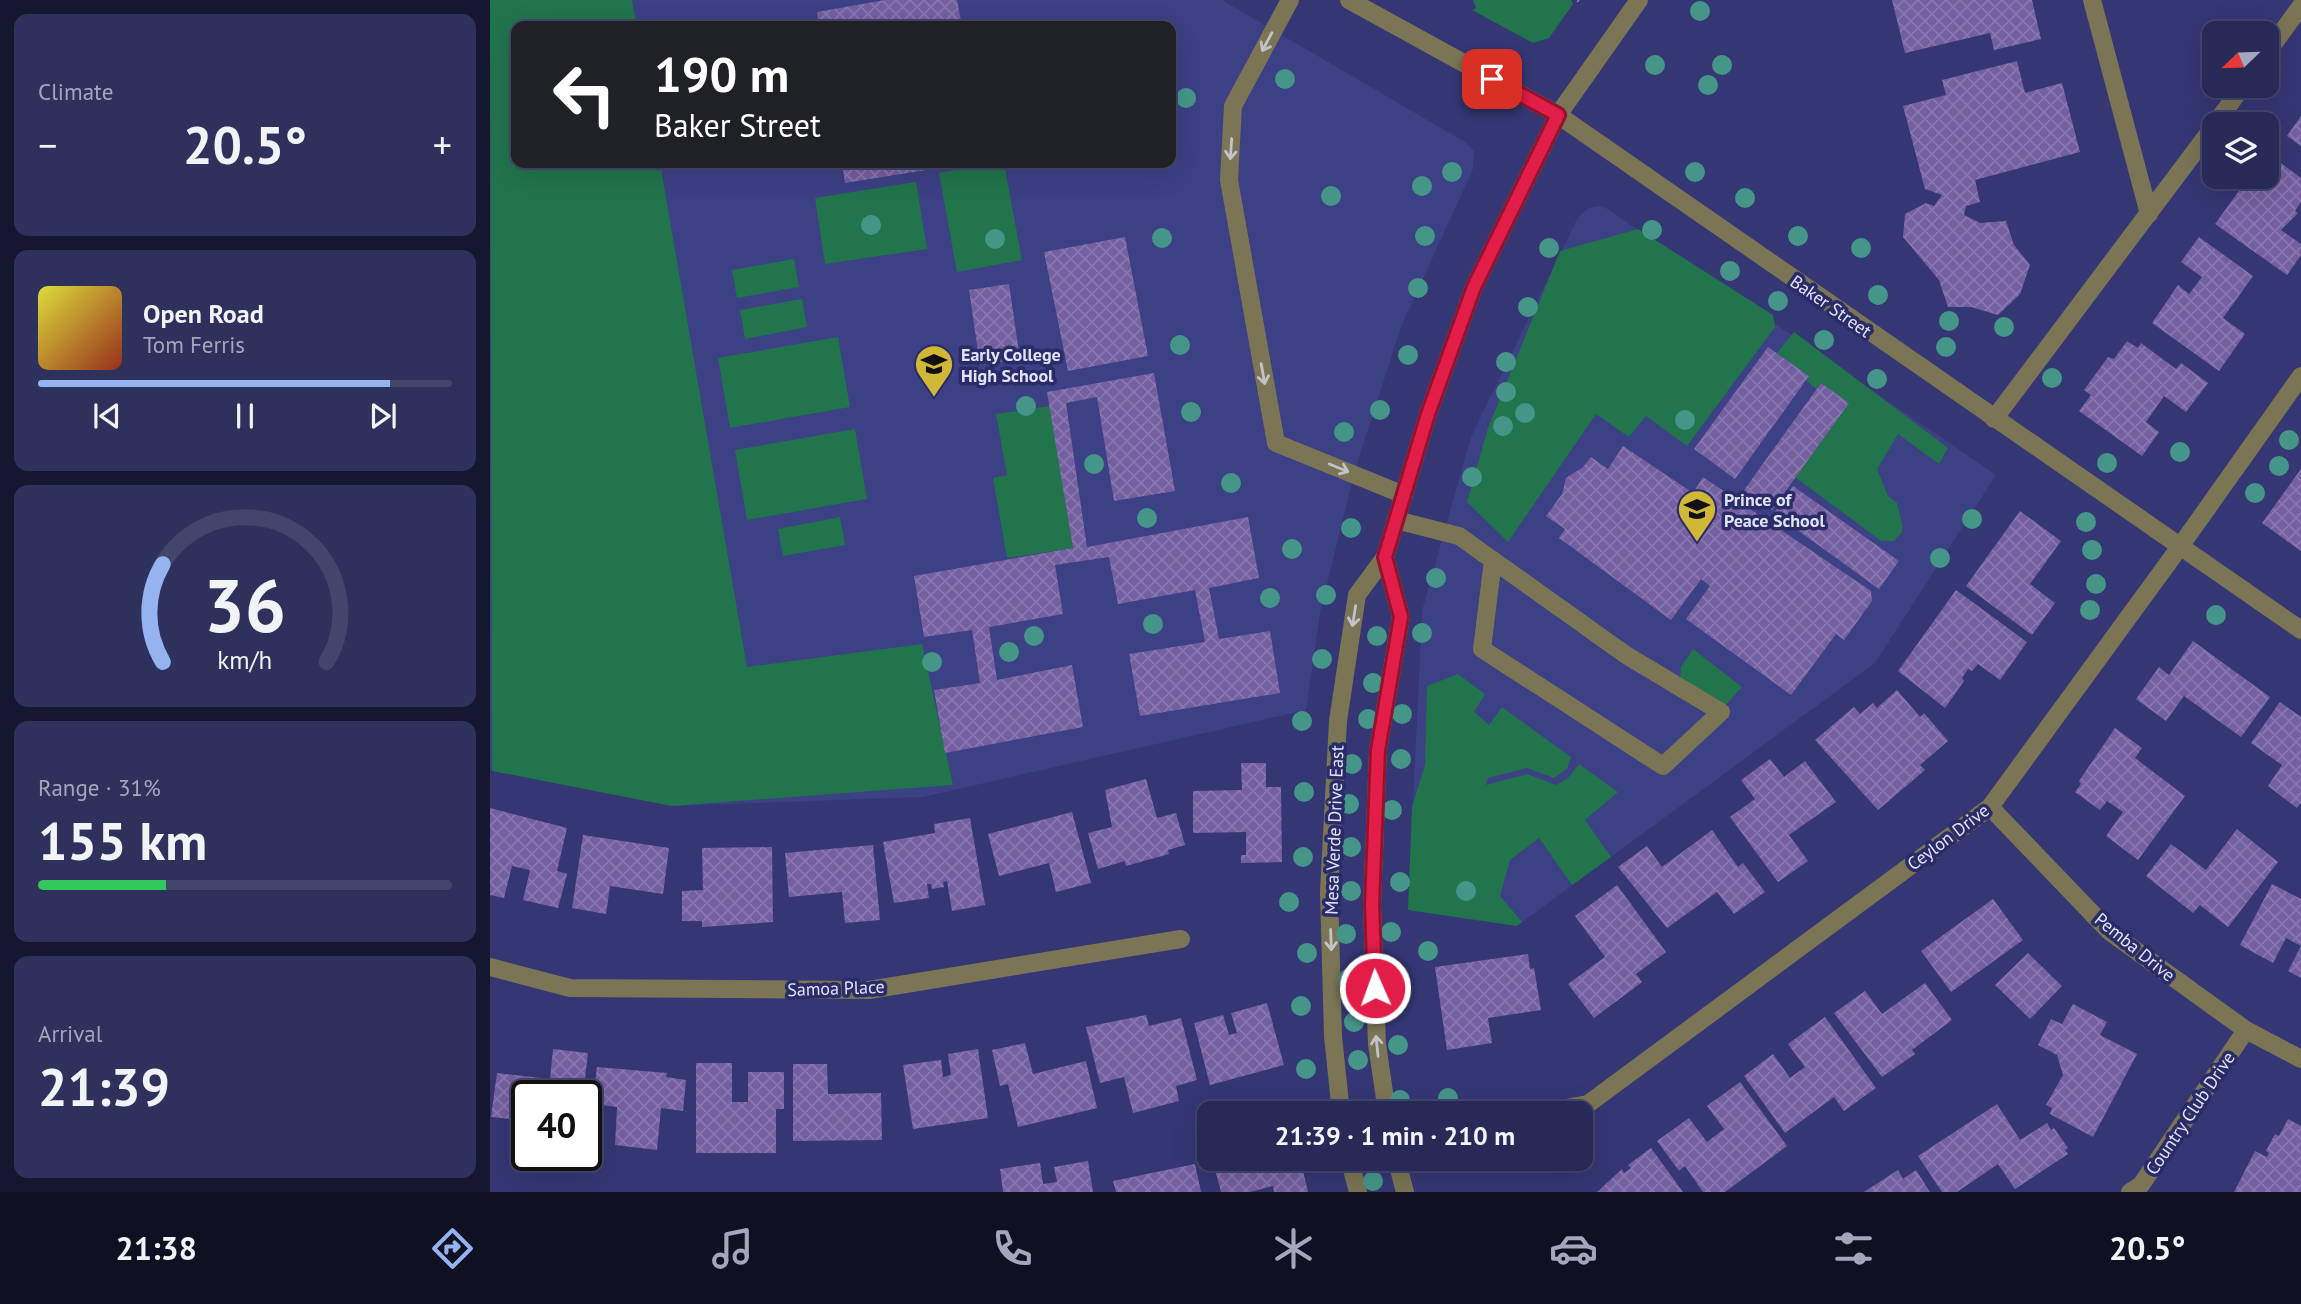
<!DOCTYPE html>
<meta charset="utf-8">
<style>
:root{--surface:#272957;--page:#2f315d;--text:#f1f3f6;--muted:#a4a6ba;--line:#43456d;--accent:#95b2f1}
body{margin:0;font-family:"PT Sans",sans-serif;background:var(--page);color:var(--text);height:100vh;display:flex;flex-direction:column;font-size:26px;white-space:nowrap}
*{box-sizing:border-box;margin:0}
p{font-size:23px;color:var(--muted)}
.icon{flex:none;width:38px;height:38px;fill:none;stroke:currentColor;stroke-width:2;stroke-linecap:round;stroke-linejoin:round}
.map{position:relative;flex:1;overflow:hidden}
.drawer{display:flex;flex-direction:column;gap:14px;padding:14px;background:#151730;width:490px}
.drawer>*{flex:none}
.hud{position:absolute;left:21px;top:21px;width:665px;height:147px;border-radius:14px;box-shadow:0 7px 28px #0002,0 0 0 2px var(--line);background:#202124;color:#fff;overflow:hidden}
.needle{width:46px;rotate:247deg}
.fabs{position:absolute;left:1712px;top:21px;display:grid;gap:14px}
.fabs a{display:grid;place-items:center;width:77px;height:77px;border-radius:14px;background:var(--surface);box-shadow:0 7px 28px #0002,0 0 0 2px var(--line);font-size:35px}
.speed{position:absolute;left:21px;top:1080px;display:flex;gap:14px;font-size:35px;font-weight:700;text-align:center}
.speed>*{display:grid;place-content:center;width:91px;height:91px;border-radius:50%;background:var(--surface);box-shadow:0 7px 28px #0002,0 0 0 2px var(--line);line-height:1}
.speed .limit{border:4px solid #111;border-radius:10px;background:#fff;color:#111}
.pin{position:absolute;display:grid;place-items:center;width:60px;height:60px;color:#fff;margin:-30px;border-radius:14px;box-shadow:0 4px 10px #0006}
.me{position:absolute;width:77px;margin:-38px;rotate:358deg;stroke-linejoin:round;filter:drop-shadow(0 0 5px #0008)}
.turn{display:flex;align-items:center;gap:24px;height:147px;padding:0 28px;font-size:32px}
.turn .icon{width:91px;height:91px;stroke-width:2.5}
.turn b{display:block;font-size:49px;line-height:60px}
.big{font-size:52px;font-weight:800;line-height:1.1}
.drawer .tile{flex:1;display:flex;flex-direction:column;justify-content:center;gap:10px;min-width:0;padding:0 24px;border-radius:14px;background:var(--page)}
.drawer .dial{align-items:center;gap:0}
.dial svg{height:182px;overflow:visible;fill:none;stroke:var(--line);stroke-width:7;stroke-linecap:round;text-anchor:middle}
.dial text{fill:var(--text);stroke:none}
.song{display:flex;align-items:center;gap:21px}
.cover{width:84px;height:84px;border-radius:10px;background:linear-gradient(135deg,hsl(60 70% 55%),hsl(10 70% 35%))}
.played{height:7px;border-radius:4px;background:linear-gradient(90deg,var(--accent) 85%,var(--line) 85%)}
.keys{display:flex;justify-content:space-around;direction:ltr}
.heat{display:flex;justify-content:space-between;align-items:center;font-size:38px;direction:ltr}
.charge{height:10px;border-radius:5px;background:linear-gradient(90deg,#34c759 31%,var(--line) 0)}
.trip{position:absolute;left:707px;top:1101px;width:396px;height:70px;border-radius:14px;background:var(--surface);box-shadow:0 7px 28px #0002,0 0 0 2px var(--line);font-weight:800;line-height:70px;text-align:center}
.tab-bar{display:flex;height:112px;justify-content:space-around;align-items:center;background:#101023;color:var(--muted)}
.tab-bar .icon{width:49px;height:49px}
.tab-bar .current{color:var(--accent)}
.tab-bar b{font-size:32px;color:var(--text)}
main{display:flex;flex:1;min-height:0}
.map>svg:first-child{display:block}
</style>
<main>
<section class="drawer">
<div class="tile"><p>Climate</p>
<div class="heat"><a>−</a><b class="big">20.5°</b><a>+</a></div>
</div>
<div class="tile">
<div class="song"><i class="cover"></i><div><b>Open Road</b><p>Tom Ferris</p></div></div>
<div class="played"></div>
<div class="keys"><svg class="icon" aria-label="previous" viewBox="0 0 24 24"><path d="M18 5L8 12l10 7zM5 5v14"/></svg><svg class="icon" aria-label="pause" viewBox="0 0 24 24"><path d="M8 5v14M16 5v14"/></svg><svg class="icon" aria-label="next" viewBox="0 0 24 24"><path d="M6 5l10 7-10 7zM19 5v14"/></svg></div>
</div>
<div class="tile dial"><svg viewBox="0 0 100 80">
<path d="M14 69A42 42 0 1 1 86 69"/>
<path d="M14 69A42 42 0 0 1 14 26" stroke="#95b2f1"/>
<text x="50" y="56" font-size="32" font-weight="700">36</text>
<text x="50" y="72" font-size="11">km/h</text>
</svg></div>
<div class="tile"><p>Range · 31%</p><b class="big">155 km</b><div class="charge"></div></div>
<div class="tile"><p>Arrival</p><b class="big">21:39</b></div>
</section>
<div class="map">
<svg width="1811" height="1192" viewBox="0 0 1811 1192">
<defs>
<pattern id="building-cross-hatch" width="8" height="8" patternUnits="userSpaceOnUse" patternTransform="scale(1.75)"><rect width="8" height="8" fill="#745fa0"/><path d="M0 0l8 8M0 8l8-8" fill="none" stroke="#8876ae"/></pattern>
</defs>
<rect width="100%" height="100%" fill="#343774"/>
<path fill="#3c4084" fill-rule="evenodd" d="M0 0H732L975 142 984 151 983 169 911 327 865 470 830 613 816 710 433 797 182 806 0 770ZM26 26H681V163H26Z
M1109 206 1116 208 1506 475 1385 663 1027 926 918 910 932 611 981 437 1088 217 1099 208Z"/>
<path fill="#21744c" d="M0 0H142L147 26H26V163H170L257 667 432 644 463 785 182 806 2 771Z
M983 0H1081L1083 4 1059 38 1043 43 982 10 986 8Z
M504 163H514L532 260 467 272 449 173Z
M426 182 437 249 335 264 325 198Z
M1148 229 1283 315 1285 327 1197 446 1156 416 1139 437 1106 414 1018 542 977 502 998 428 1070 251Z
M304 259 309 287 247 298 242 270Z
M312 299 317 327 255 339 250 310Z
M1304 332 1458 448 1449 464 1408 434 1387 469 1398 496 1407 503 1412 524V532L1404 541H1391L1305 477 1358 403 1331 383 1326 389 1316 380 1319 376 1287 353Z
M348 337 360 407 240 428 228 358Z
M560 406 583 548 517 558 503 478 517 475 506 414Z
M365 429 377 499 257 520 245 450Z
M350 517 355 545 293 556 288 529Z
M1203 649 1252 687 1234 707 1190 679 1191 667Z
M968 674 995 694 984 712 999 725 1012 707 1081 757 1077 769 1064 778 1037 768 998 778 996 785 1037 774 1066 785 1078 778 1089 764 1128 792 1095 820 1121 857 1082 885 1049 838 1020 860 1010 896 1032 922 1027 926 918 910 922 807 935 765 937 686Z"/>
<path fill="url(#building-cross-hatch)" d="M395 0H467L472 26H329L327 12Z
M1402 0H1542L1551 39 1504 50 1500 33 1415 53Z
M1527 61 1535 93 1572 83 1590 152 1485 180 1490 202 1476 206 1474 215 1490 223 1516 221 1524 245 1540 265 1530 294 1508 315 1481 307H1458L1449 280 1413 237 1415 214 1436 203 1444 206 1452 195 1435 189 1413 106 1456 95 1452 80Z
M681 101 687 127 681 128Z
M1811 116V146L1797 136Z
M1776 143 1785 148 1780 155 1811 178V202L1805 211 1808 213 1791 230 1811 244V255L1797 275 1725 224 1759 177H1776Z
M352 163H474V164L355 183Z
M635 237 658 356 578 371 554 252Z
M1709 237 1763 276 1733 318 1755 334 1729 371 1662 323 1688 285 1699 294 1712 277 1691 262Z
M519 284 530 359 490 365 479 290Z
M1637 341 1648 348 1651 343 1686 369 1691 363 1718 383 1696 412 1674 396 1656 422 1669 432 1652 456 1589 411 1601 395 1594 390 1618 357 1624 359Z
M1278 347 1319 376 1245 479 1204 449Z
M664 373 685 491 624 501 607 397 576 403 597 547 758 517 769 578 719 588 729 639 780 631 790 693 650 716 639 654 715 642 705 590 628 604 619 557 565 565 573 614 499 627 507 680 582 665 593 727 455 753 444 690 490 683 482 630 434 637 424 576 583 548 557 392Z
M1331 383 1359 403 1282 510 1254 490Z
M1133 446 1203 493 1213 477 1381 591 1382 601 1354 640 1346 634 1301 695 1196 619 1220 586 1211 579 1181 620 1069 538 1075 529 1056 516 1072 494 1076 478 1093 467 1101 457 1118 469Z
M1811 469V551L1772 523Z
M1303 486 1409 561 1389 589 1284 513Z
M1530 511 1571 541 1540 584 1565 603 1542 635 1476 586Z
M1466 590 1537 642 1510 680 1488 664 1482 671 1478 669 1472 678 1474 681 1455 708 1408 671Z
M1703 641 1780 697 1751 737 1694 696 1676 721 1646 699 1669 667 1679 675Z
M1407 690 1430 717 1434 713 1458 741 1430 765 1435 770 1388 810 1325 740 1364 707 1370 714 1383 703 1387 708Z
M1790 702 1811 717V803L1807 808 1778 786 1792 765 1761 743Z
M1625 728 1652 748 1645 758 1695 796 1648 860 1616 836 1633 812 1617 801 1610 810 1585 792 1591 784 1589 781Z
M1280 759 1294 777 1315 761 1346 802 1299 835 1318 861 1288 882 1240 817 1265 799 1251 780Z
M751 763H776V787H791L792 862 751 863V855H756V832L703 833V791L752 790Z
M656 779 667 818 686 813 695 845 678 850 679 854 636 866 635 861 608 869 598 833 622 827 615 790Z
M0 808 77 828 67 871 77 874 68 908 33 900 40 870 22 866 14 898 0 895Z
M582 812 601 883 566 892 559 863 509 876 498 834Z
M480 818 495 905 462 911 457 881 453 882 454 887 442 889 441 884H437L439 898 404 903 393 842 445 833 444 824Z
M1747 829 1788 862 1738 927 1710 905 1703 913 1656 876 1681 844 1716 870Z
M1222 830 1248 867 1253 863 1275 892 1244 914 1227 892 1177 928 1128 867 1157 846 1172 867Z
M93 835 179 848 173 894 120 886 116 914 82 908Z
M383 845 390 920 355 923 352 892 299 897 295 853Z
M282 847 283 922 212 927V921H192V891L213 890 212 848Z
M1782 884 1811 899V978L1798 971 1811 946 1796 938 1783 963 1750 945Z
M1127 885 1176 952 1146 974 1152 982 1104 1018 1078 984 1115 957 1085 916Z
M1503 899 1533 940 1461 992 1431 951Z
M1538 953 1572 986 1540 1019 1505 985Z
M1038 954 1040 969 1044 968 1051 1010 998 1018 1002 1043 957 1050 945 967Z
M1435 983 1462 1020 1422 1050 1425 1054 1392 1077 1344 1013 1375 991 1392 1014Z
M777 1003 794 1065 720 1085 704 1023 733 1015 739 1035 747 1033 741 1013Z
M1583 1004 1617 1022 1610 1035 1647 1054 1603 1137 1560 1114 1562 1108 1556 1105 1573 1075 1567 1055 1548 1045 1561 1019 1572 1024Z
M656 1015 659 1026 691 1018 707 1080 686 1086 689 1101 643 1113 634 1077 610 1083 596 1027Z
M1335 1017 1386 1088 1354 1111 1344 1097 1295 1133 1254 1076 1283 1054 1300 1078 1315 1067 1298 1044Z
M535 1043 543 1074 596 1061 607 1108 528 1127 518 1084 510 1086 502 1050Z
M63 1049 98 1053 93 1096H37V1121L1 1117 7 1073 60 1079Z
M488 1049 498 1118 423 1129 413 1065 451 1060 453 1077 461 1075 458 1054Z
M206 1063H242V1102H258V1072H294V1109H286V1153H206Z
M303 1064H337L338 1094 391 1093 392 1140 303 1141Z
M107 1067 177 1073 176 1077 196 1080 193 1111 171 1108 167 1150 125 1145 127 1107 102 1104Z
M1250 1082 1297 1146 1235 1192H1213L1195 1166 1189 1171 1167 1141 1199 1118 1217 1142 1234 1129 1217 1106Z
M1507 1104 1530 1140 1557 1123 1561 1130 1564 1128 1578 1148 1575 1150 1578 1154 1525 1189 1508 1164 1467 1192H1452L1428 1156Z
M1798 1119 1811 1126V1192H1744L1765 1151 1777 1157 1779 1153 1776 1151 1785 1134 1789 1136Z
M1161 1148 1193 1192H1107L1132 1169 1134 1173 1141 1168 1138 1165Z
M722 1158H810L818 1192H784L783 1186 760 1192H731Z
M598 1161 603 1192H513L510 1169 550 1163 553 1184 567 1182 564 1167Z
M705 1164 711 1192H626L623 1181Z
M1408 1170 1413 1179 1426 1170 1440 1192H1374Z"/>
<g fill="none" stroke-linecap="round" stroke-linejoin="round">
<path stroke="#8589b4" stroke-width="4.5" stroke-dasharray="3.5 3.5" stroke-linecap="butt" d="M1088 0 1089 1"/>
<path stroke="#7b7455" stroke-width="18" d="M800 0 743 106 739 180 786 443 914 495
M859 0 1068 115 1811 630
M1602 0 1659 214
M1776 54 1811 6
M1725 124 1753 86
M1504 419 1724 126
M906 520 969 536 1136 655 1231 712 1173 766 992 649 1003 560
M895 557 911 617 888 750 882 905 887 1044 897 1113
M1500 807 1620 932 1756 1030 1811 1059
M0 967 80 988 379 990 691 939
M851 1113 843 1036 839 892 848 721 867 595 895 557 938 414 984 287 1068 115 1149 0
M1048 1113 1098 1104 1500 807 1689 548 1811 376
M859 1158 868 1192
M906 1158 915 1192
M1640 1192 1651 1185 1756 1030"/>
</g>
<g fill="#469589">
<circle cx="1210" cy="11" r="10"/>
<circle cx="1165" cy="65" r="10"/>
<circle cx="1232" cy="65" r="10"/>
<circle cx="795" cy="79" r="10"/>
<circle cx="1218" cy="85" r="10"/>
<circle cx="696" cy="98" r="10"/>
<circle cx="962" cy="172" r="10"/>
<circle cx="1205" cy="172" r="10"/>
<circle cx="932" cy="186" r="10"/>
<circle cx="841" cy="196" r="10"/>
<circle cx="1255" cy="198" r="10"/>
<circle cx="381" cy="225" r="10"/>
<circle cx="1162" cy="230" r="10"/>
<circle cx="935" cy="236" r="10"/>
<circle cx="1308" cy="236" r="10"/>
<circle cx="672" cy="238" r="10"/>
<circle cx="505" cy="239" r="10"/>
<circle cx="1059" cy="248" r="10"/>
<circle cx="1371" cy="248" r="10"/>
<circle cx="1240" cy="271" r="10"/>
<circle cx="928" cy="288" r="10"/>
<circle cx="1388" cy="295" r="10"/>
<circle cx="1288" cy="301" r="10"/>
<circle cx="1038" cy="307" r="10"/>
<circle cx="1459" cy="321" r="10"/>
<circle cx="1514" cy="327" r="10"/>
<circle cx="1334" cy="340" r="10"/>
<circle cx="690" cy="345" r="10"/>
<circle cx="1456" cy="347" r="10"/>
<circle cx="918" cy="355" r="10"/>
<circle cx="1016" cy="362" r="10"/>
<circle cx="1562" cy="378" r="10"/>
<circle cx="1387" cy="379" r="10"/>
<circle cx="1016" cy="392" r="10"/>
<circle cx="536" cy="406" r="10"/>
<circle cx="890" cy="410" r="10"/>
<circle cx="701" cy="412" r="10"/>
<circle cx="1035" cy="413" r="10"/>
<circle cx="1195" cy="420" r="10"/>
<circle cx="1013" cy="426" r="10"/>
<circle cx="854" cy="432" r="10"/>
<circle cx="1799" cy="440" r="10"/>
<circle cx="1690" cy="452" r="10"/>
<circle cx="1617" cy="463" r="10"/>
<circle cx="604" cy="464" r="10"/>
<circle cx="1789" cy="466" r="10"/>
<circle cx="982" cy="477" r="10"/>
<circle cx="741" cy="483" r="10"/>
<circle cx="1765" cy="493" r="10"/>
<circle cx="657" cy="518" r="10"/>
<circle cx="1482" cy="519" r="10"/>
<circle cx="1596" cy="522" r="10"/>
<circle cx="861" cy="528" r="10"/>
<circle cx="802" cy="549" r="10"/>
<circle cx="1602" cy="550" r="10"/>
<circle cx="1450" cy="558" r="10"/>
<circle cx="946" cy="578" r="10"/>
<circle cx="1606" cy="584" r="10"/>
<circle cx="836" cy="595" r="10"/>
<circle cx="780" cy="598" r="10"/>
<circle cx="1600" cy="610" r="10"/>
<circle cx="1726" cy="615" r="10"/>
<circle cx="663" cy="624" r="10"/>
<circle cx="932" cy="633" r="10"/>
<circle cx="544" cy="636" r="10"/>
<circle cx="887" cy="636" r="10"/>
<circle cx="519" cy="652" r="10"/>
<circle cx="832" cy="659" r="10"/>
<circle cx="442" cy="662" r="10"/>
<circle cx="883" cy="683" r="10"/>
<circle cx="912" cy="714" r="10"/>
<circle cx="878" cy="719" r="10"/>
<circle cx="812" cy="721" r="10"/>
<circle cx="911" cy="759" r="10"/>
<circle cx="862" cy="764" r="10"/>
<circle cx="814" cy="792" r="10"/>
<circle cx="859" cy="804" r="10"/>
<circle cx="902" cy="810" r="10"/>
<circle cx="861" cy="847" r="10"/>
<circle cx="813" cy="857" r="10"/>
<circle cx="910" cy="882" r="10"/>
<circle cx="861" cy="891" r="10"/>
<circle cx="976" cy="891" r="10"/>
<circle cx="799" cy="902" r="10"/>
<circle cx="901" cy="932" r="10"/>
<circle cx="856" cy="934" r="10"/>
<circle cx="938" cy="951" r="10"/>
<circle cx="817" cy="953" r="10"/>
<circle cx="858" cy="979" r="10"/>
<circle cx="899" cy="983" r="10"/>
<circle cx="811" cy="1006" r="10"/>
<circle cx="864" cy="1022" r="10"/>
<circle cx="908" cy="1045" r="10"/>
<circle cx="868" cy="1060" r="10"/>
<circle cx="816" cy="1069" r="10"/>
<circle cx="958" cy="1098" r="10"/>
<circle cx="910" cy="1100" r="10"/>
<circle cx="883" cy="1181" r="10"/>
</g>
<defs><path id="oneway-shaft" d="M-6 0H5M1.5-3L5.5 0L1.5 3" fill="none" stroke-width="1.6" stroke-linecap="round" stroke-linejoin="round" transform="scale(1.75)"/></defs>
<g stroke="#c2c2c9">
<use href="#oneway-shaft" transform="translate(777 42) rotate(118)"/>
<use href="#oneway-shaft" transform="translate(741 149) rotate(94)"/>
<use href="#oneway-shaft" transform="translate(773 374) rotate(80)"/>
<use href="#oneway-shaft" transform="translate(849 468) rotate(22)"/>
<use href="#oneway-shaft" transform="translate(864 616) rotate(99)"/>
<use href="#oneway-shaft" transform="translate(841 940) rotate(88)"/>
<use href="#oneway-shaft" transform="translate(887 1046) rotate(-96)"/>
</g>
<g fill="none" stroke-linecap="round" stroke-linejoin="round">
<g stroke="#92132f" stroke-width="18">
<path id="route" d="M885 988 882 905 888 750 911 617 895 557 938 414 984 287 1068 115 1002 79"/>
</g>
<use href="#route" stroke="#e11d48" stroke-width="12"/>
</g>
<defs>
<g id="school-pin" transform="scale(2.0125)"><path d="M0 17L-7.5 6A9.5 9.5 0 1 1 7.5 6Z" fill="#d0b736" stroke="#2a2c68"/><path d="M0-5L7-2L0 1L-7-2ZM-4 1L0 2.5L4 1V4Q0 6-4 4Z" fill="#111"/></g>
</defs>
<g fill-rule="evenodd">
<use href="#school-pin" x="444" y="364"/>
<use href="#school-pin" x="1207" y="509"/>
</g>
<g text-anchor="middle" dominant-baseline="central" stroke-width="7" stroke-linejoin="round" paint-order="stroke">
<g font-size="18" fill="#e0e4fb" stroke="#2a2c68">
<text transform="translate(1341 306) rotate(35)">Baker Street</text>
<text transform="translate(844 830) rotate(-88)">Mesa Verde Drive East</text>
<text transform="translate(1458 837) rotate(-37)">Ceylon Drive</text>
<text transform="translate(1645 947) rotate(39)">Pemba Drive</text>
<text transform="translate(346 988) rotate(-2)">Samoa Place</text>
<text transform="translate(1700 1113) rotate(-56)">Country Club Drive</text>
</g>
<g font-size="18" font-weight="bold" fill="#e0e4fb" stroke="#2a2c68" text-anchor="start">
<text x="471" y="354">Early College<tspan x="471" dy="21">High School</tspan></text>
<text x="1234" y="499">Prince of<tspan x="1234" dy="21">Peace School</tspan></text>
</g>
</g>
</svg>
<div class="fabs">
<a><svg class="needle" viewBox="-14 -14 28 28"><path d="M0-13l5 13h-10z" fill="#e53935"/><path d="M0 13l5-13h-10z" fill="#a4a6ba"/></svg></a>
<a><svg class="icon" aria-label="layers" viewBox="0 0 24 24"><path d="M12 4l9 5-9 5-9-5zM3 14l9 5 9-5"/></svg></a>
</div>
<div class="speed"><div class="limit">40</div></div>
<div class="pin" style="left:1002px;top:79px;background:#d93025"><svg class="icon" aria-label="arrive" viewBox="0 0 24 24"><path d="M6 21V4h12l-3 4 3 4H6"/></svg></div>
<svg class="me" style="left:885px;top:988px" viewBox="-20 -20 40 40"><circle r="17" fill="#e11d48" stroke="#fff" stroke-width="3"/><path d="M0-11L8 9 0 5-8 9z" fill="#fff"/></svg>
<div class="trip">21:39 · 1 min · 210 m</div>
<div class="hud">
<div class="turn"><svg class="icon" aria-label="left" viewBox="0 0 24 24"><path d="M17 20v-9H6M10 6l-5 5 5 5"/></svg><div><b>190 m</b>Baker Street</div></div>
</div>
</div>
</main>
<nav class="tab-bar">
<b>21:38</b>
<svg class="icon current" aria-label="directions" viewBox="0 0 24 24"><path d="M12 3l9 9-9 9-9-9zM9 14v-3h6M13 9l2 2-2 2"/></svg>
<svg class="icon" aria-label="music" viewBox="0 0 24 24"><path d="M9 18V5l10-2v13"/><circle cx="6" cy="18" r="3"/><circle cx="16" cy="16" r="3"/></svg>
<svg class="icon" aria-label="phone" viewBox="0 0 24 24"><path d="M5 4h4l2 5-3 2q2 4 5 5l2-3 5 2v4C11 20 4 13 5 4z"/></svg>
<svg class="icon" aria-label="climate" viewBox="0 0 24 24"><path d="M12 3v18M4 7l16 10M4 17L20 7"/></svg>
<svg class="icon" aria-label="car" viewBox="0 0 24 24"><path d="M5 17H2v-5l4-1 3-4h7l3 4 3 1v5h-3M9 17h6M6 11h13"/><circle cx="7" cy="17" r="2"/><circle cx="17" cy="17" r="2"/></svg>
<svg class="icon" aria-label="filters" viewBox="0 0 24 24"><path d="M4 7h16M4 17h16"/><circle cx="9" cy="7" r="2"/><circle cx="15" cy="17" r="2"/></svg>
<b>20.5°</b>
</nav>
